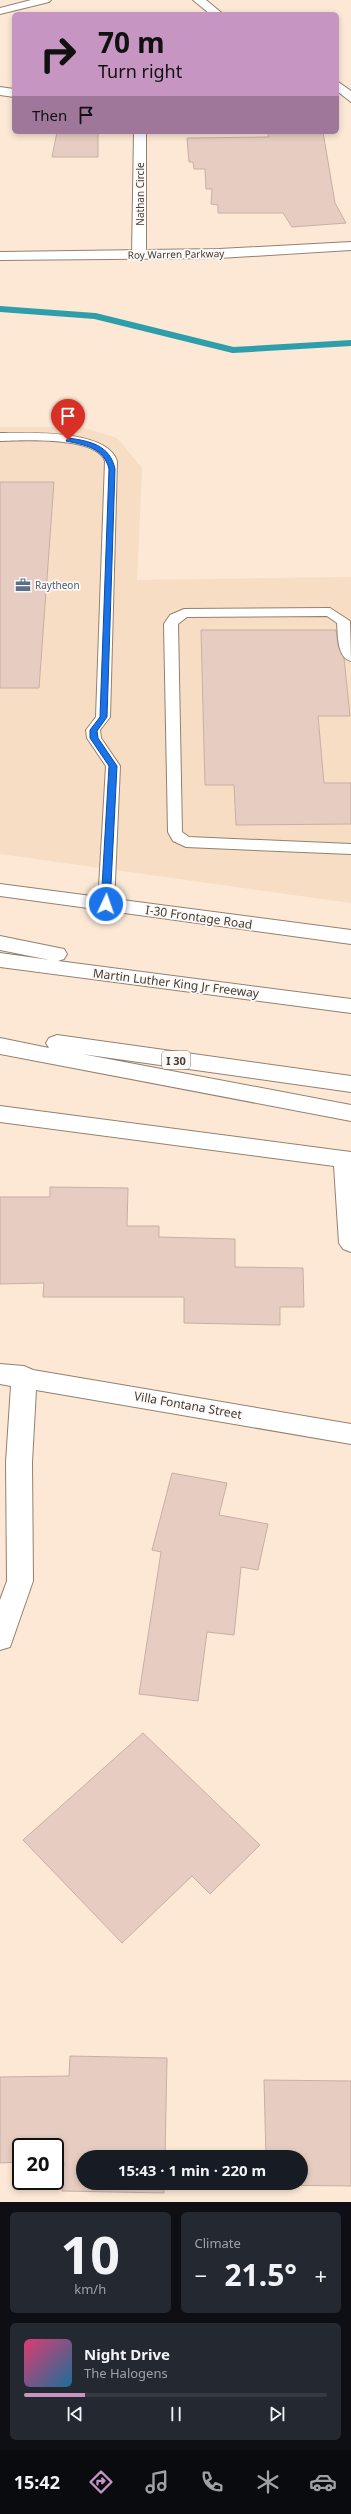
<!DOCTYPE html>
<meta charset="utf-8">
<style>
:root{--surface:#171b24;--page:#242831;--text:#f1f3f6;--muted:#9ea1a6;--line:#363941;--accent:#c795c2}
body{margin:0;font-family:"Noto Sans",sans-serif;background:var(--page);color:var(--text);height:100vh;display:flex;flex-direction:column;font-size:15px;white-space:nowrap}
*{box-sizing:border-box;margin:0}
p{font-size:13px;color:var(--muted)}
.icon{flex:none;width:22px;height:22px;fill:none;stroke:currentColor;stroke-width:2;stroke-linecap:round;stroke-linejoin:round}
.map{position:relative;height:2202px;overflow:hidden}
.panel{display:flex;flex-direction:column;gap:10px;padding:10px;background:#0d0f14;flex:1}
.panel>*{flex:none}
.hud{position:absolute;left:12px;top:12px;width:327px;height:122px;border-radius:6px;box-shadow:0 2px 6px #0003;background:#c795c2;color:#111;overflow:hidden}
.speed{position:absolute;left:12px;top:2138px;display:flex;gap:8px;font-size:20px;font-weight:700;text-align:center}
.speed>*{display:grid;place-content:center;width:52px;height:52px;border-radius:50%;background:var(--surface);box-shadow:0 2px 6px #0003;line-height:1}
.speed .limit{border:2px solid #111;border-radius:6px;background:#fff;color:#111}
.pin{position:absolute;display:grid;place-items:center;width:34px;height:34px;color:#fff;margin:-41px -17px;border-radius:50% 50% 50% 0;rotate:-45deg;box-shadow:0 0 4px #0007}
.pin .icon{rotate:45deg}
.me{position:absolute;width:44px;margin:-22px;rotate:3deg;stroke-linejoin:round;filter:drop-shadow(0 0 3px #0008)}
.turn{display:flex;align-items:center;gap:14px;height:84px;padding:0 20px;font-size:18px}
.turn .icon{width:52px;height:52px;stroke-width:2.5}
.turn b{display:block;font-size:28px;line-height:34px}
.then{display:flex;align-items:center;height:38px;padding:0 20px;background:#0003;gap:8px;font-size:15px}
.big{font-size:30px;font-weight:700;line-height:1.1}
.panel .tile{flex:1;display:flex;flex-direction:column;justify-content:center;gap:6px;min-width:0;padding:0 14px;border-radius:6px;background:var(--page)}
.panel .dial{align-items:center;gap:0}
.dial b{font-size:52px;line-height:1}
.song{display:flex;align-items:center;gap:12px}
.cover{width:48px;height:48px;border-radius:6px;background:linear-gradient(135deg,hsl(340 70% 55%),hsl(200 70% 35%))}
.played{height:4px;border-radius:2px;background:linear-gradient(90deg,var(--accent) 20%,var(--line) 20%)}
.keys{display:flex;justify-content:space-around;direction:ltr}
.heat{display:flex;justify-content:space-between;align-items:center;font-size:22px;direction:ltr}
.panel .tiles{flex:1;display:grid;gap:10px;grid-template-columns:1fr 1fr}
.tile:last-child{grid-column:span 2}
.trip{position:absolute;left:76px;top:2150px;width:232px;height:40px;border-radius:20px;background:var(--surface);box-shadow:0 2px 6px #0003;font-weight:700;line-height:40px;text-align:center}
.tab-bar{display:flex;height:64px;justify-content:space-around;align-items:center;background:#090b0e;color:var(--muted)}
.tab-bar .icon{width:28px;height:28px}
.tab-bar .on{color:var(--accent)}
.tab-bar b{font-size:18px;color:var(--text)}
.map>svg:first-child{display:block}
</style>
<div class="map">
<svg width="351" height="2202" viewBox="0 0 351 2202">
<rect width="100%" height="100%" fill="#fce8d5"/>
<path fill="#f6ddc4" d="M0 427H81L117 438 142 468 137 580 351 577V903L0 854Z"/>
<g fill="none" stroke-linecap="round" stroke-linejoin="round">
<path stroke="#2e9eab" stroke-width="6" d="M0 309 95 316 233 350 351 343"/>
</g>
<path fill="#e7cdc1" stroke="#c8afa3" d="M57 132H98V157H52Z
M267 132H323L335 203 346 223 292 227 283 213H218V205L211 204 212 189H206L205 169H194L193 162H189L187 138 269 137Z
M0 482H54L39 688H0Z
M201 630H336L338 646 344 658 350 716H318L324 783H351V824L236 825 234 785H205Z
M50 1187 128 1188 127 1226H159V1237L235 1239V1267L303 1268 304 1307H280V1325L184 1323V1297H43L44 1283 0 1284V1197H50Z
M172 1473 227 1483 219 1515 268 1524 258 1570 241 1567 234 1635 207 1632 198 1701 139 1694 161 1552 152 1550Z
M143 1733 260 1845 210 1894 192 1876 122 1943 23 1840Z
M70 2056 167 2058 165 2157H83V2183H164V2193L62 2191 64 2162H55V2147H21V2162L0 2163V2077L69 2076Z
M264 2080 351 2081V2186L266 2185V2183H301V2157H266Z"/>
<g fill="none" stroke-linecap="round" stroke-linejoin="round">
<g stroke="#938170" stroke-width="2">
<path id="lane" d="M0 433C27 433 107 429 117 461L110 717 100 730 101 738 120 766 114 904 111 908H101L98 904 106 766 87 738 86 730 96 717 105 461C96 436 22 440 0 441Z
M330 608 350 621 351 661C337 658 338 635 337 623L327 616 187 617 178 624 182 832 189 837 351 844V854L186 847 173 841 168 832 164 624 170 615 184 609Z"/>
</g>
<g stroke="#938170" stroke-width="2">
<path id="street" d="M31 0H51L49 2 0 14V8Z
M193 0H206L223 14H210Z
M337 81 351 91V102L337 91Z
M0 87 14 89V97L0 95Z
M134 132H146V256L139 260 132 256Z
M0 1364 24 1366 33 1370 351 1424V1444L36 1390 32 1462 33 1581 10 1647 0 1650V1600L7 1581 6 1462 11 1386 0 1384Z"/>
</g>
<g stroke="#938170" stroke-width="2">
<path id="secondary" d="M351 242V250L219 258 0 260V252L219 249Z
M0 884 351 930V944L0 896Z
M0 1106 351 1152V1252L343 1249 339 1243 334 1166 0 1122Z"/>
</g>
<g stroke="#938170" stroke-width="2">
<path id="highway" d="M0 936 64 949 67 954 64 959 58 961 351 999V1013L0 967V953L50 960 0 950Z
M57 1035 351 1076V1092L82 1054 351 1105V1121L0 1054V1038L49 1048 46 1043 49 1038Z"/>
</g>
<use href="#lane" fill="#fff" fill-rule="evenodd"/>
<use href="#street" fill="#fff" fill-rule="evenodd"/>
<use href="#secondary" fill="#fff" fill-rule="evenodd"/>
<use href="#highway" fill="#fff" fill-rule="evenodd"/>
</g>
<path fill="#1a73e8" stroke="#114b97" d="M68 438C90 441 110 445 115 469L107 717 97 731 98 738 117 766 110 904 106 907 101 904 109 766 90 738V730L100 717 109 469C104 448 85 445 66 441Z"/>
<defs>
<g id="office-bare" transform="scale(1.2)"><path d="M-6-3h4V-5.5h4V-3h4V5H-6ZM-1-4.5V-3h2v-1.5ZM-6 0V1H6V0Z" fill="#5c6f8a" stroke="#fcf8f5" stroke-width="2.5" paint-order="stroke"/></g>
</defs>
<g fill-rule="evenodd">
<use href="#office-bare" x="23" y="585"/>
</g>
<g text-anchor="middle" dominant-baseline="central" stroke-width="3.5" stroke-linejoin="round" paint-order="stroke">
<g font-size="10" fill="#433b34" stroke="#fcf8f5">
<text transform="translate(140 194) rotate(-90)">Nathan Circle</text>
<text transform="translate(176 254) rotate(-1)">Roy Warren Parkway</text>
</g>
<g font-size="10" fill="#4e5e75" stroke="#fcf8f5" text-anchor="start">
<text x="35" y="585">Raytheon</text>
</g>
<rect fill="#fcf8f5" stroke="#7a746e" stroke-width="1" x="162" y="1051" width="28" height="18" rx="3"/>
<g font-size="11" font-weight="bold" fill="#433b34">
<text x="176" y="1060">I 30</text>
</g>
<g font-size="12" fill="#433b34" stroke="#fcf8f5">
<text transform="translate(199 917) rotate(8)">I-30 Frontage Road</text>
<text transform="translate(176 983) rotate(7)">Martin Luther King Jr Freeway</text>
<text transform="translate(188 1405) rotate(10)">Villa Fontana Street</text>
</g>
</g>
</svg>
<div class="speed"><div class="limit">20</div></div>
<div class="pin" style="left:68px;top:440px;background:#d93025"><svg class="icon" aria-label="arrive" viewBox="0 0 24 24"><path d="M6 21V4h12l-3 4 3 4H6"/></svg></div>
<svg class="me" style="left:106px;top:904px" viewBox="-20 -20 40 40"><circle r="17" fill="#1a73e8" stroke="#fff" stroke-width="3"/><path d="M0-11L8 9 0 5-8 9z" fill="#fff"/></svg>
<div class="trip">15:43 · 1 min · 220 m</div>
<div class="hud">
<div class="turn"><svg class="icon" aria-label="right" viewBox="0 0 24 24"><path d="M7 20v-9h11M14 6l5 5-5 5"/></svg><div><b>70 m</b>Turn right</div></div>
<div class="then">Then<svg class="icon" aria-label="arrive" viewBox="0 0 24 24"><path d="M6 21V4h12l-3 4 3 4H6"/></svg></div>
</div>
</div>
<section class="panel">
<div class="tiles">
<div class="tile dial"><b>10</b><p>km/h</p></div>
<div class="tile"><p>Climate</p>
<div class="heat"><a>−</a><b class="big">21.5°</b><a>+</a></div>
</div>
<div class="tile">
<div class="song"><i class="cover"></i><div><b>Night Drive</b><p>The Halogens</p></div></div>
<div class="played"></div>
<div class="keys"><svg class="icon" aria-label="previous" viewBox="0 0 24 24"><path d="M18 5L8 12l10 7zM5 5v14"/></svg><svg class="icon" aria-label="pause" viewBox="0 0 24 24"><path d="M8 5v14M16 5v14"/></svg><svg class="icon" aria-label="next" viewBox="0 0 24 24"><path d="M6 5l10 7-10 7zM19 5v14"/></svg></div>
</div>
</div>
</section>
<nav class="tab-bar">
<b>15:42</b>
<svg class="icon on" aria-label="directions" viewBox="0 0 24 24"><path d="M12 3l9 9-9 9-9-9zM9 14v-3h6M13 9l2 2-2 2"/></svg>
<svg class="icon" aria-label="music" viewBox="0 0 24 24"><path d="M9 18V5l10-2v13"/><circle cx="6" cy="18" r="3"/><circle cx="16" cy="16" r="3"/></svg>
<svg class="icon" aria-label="phone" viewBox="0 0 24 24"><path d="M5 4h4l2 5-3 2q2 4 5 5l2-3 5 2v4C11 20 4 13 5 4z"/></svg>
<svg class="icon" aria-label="climate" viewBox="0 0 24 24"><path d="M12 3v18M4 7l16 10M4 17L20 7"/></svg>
<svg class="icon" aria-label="car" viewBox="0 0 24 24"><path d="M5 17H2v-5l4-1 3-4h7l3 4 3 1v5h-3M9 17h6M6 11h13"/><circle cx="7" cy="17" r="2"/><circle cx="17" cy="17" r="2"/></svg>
</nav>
